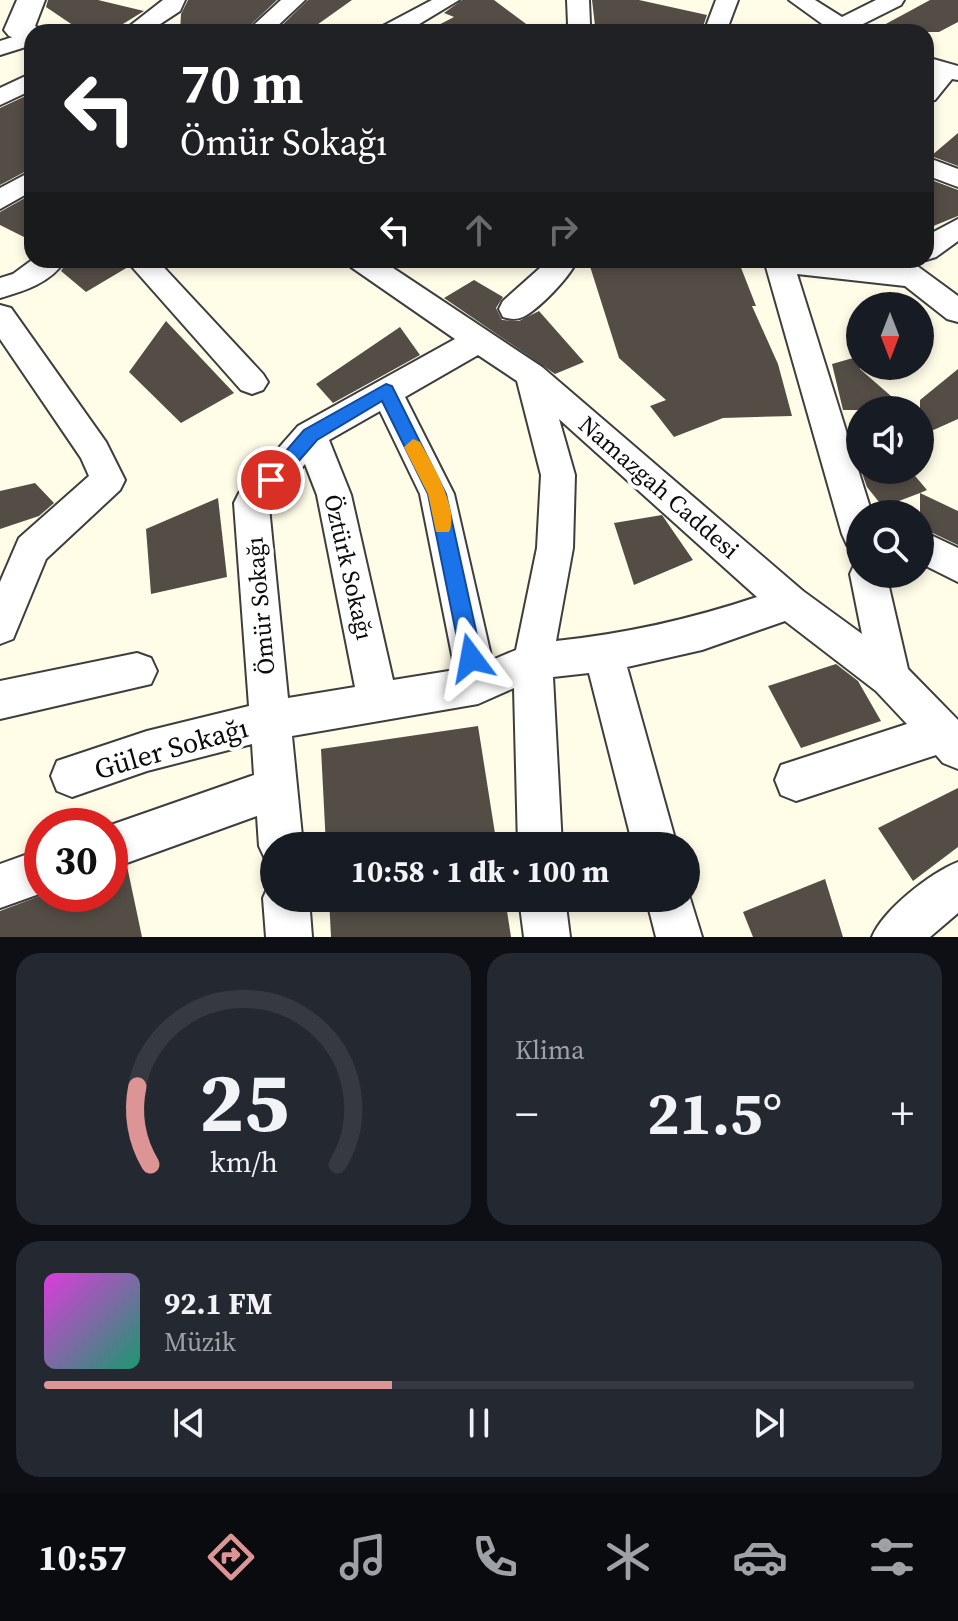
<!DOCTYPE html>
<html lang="tr">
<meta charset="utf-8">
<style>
:root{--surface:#171b24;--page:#242831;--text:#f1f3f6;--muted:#9ea1a6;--line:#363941;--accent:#dc9494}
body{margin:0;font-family:"Source Serif 4",serif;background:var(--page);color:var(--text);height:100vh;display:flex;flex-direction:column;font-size:30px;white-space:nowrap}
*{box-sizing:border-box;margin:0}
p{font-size:26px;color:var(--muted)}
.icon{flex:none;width:44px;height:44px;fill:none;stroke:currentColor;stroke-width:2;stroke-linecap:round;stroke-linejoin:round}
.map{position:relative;height:937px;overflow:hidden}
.drawer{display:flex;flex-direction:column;gap:16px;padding:16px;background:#0d0f14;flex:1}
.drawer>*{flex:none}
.banner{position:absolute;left:24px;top:24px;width:910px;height:244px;border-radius:24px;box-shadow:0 4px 12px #0003;background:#202124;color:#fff;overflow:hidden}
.needle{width:52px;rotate:180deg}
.controls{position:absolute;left:846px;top:292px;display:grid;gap:16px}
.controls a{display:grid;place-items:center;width:88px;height:88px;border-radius:50%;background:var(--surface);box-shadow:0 4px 12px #0003;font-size:40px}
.speed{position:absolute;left:24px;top:808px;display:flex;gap:16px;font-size:40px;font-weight:700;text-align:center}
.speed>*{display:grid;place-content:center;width:104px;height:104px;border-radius:50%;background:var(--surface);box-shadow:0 4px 12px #0003;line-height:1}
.speed .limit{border:12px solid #d22;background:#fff;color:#111}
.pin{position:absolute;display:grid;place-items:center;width:68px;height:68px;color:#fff;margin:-34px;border:4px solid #fff;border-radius:50%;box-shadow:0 2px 8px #0007}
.me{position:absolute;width:88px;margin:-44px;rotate:347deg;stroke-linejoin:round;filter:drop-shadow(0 0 6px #0008)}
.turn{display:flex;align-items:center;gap:28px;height:168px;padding:0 24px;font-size:36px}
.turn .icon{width:104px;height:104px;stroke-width:2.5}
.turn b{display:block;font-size:56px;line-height:68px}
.lanes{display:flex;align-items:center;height:76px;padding:0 24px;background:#0003;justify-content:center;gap:40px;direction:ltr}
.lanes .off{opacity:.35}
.big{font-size:60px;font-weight:700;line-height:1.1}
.drawer .widget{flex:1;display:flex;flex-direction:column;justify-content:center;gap:12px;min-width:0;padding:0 28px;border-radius:24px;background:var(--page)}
.drawer .dial{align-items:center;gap:0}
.dial svg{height:208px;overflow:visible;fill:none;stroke:var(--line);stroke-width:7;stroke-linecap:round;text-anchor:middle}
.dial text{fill:var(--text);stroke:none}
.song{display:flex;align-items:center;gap:24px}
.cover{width:96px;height:96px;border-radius:12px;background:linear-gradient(135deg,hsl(300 70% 55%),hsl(160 70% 35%))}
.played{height:8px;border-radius:4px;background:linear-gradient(90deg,var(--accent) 40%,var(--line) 40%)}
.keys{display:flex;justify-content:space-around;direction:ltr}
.heat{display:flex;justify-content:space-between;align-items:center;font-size:44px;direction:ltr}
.drawer .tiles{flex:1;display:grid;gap:16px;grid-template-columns:1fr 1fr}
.widget:last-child{grid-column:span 2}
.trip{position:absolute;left:260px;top:832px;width:440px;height:80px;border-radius:40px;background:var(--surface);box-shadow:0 4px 12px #0003;font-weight:700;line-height:80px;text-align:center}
.tab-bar{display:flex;height:128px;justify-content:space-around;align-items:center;background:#090b0e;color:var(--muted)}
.tab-bar .icon{width:56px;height:56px}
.tab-bar .current{color:var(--accent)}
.tab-bar b{font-size:36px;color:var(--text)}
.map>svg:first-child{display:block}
</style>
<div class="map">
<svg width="958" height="937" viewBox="0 0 958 937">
<rect width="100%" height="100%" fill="#fffce8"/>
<path fill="#544d46" d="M48 0H98L144 11 110 32H83L46 7Z
M188 0H277L243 32H180L181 14Z
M308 0H352L307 32H275Z
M462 0H494L537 32H425L454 17 444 13Z
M592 0H639L707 15 701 32 595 26Z
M930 0H958V22L939 32H871Z
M32 93V168L0 185V108Z
M958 133V166L931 156Z
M926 178 958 190V216L926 229Z
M32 194V241L0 225V212Z
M68 260H123L128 267 86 292 61 271Z
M588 260H738L756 306H752L778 364 792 416 723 418 674 437 650 406 666 400 619 358Z
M474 280 503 297 496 308 502 320 519 321 539 311 584 362 555 374 444 298Z
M166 321 234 393 181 423 129 372Z
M400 327 420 355 333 403 316 384Z
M860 356V369L907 410H843L832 364Z
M958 369V419L920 436V400Z
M861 470H910L927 490 920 493 958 511V545L920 527V493L883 507 867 487Z
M35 483 54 503 39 516 0 529V491Z
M218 498 227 577 151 594 146 529Z
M662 515 693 560 634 585 614 523Z
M836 664 858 681 881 721 801 748 768 686Z
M478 726 497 846H326L321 749Z
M958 788V847L913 881 878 828Z
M127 866 142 937H0V911L45 894H110V872Z
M825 879 843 937H753L743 912Z
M329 898H505L511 937H331Z"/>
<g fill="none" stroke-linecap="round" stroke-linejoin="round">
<g stroke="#3e3e3e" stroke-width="4">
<path id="minor" d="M163 0H185L180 11 148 32H122Z
M281 0H305L271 32H246Z
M432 0H459L406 32H378L381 27Z
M567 0H589L590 24 585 32H562L568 24Z
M716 0H738L726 32H704Z
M789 0H815L842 17 876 0H904L901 5 857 27 861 32H819L825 26Z
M32 31 35 32H32V45L0 55V41Z
M926 57 958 66V80L952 79 935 100 926 102V79L931 73 926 71Z
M32 73V90L0 105V88Z
M926 157 958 169V187L926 175Z
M32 171V191L0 209V188Z
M958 219V241L936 257 926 260V236Z
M32 260H65C51 283 24 291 0 298V278L13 274Z
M126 260H157L263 374 268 382 263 390 252 394 241 390Z
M347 260H381L542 367 803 591 862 634 850 574 855 563 860 561V574H886L908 669 958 720V769L943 763 936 755 796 801 781 795 775 780 781 765 907 724 876 691 785 621 702 650 627 667 677 846H633L589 673 553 677 562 846H518L514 688 478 704 292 736 303 846H274V865L266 861 259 846 257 816 110 869 108 826 254 775 252 744 147 771 72 797 57 791 51 776 57 761 147 731 249 706 234 503 239 493 298 426 455 339 351 267ZM478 355 517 381 541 475 537 548 516 650 492 660 454 494 405 397ZM380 411 420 494 455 670 393 680 351 495 329 440ZM559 419 757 597C691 619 625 634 556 641L573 548 575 475ZM305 464 317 495 355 687 288 698 269 507Z
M549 260H577C571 276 539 309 523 317 516 320 510 319 503 317L499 309 503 301Z
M764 260H847L885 264 887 260H909L958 296V322L947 319 905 286 797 274 872 514H860V549L847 545 842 534Z
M0 305 11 308 106 442 125 480 120 490 46 559 13 639 0 644V582L19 538 89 476 81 458 0 339Z
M920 530 958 548V582L920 563Z
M137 653 151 658 157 671 151 684 0 719V681Z
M42 849V893L0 908V864Z
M958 862V913L930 937H872C883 910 930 873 958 862Z
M274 880V898H309L312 937H266L263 898 270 882Z
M686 885 702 937H656L646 898H686Z
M519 898H565L570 937H524Z"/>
</g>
<g stroke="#3e3e3e" stroke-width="4">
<path id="tertiary" d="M17 0H45L35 26 45 32H32V44L9 36 4 30Z"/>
</g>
<use href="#minor" fill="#fff" fill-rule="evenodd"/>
<use href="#tertiary" fill="#fff" fill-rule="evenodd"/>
</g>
<path fill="#1a73e8" stroke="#114b97" stroke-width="2" d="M386 384 392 386 446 494 482 658 479 665 471 667 464 665 461 658 428 494 382 401 317 440 277 486H264L261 480 304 430Z"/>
<path fill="#f59e0b" d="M413 439 420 442C431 462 460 509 449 532H436L428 494 404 447Z"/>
<g text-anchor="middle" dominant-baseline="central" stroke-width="8" stroke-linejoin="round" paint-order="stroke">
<g font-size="24" fill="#0b0b0b" stroke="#fff">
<text transform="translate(659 487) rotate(41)">Namazgah Caddesi</text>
<text transform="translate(349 567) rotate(77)">Öztürk Sokağı</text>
<text transform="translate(260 606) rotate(-95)">Ömür Sokağı</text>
</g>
<g font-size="28" fill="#0b0b0b" stroke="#fff">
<text transform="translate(171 748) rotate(-16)">Güler Sokağı</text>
</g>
</g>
</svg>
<div class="controls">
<a><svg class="needle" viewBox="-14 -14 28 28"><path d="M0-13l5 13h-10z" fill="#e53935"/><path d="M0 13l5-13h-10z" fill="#9ea1a6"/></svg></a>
<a><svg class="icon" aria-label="sound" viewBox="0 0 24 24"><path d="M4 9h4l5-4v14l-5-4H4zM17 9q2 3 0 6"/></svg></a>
<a><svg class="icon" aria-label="search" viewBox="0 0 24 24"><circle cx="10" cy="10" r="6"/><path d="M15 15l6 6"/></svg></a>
</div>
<div class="speed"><div class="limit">30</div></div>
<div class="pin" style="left:271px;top:480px;background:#d93025"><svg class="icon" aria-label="arrive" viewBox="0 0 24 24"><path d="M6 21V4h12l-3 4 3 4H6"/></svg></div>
<svg class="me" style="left:471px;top:658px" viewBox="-20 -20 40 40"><path d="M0-17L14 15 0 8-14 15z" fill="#1a73e8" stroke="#fff" stroke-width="4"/></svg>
<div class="trip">10:58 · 1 dk · 100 m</div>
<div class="banner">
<div class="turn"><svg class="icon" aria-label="left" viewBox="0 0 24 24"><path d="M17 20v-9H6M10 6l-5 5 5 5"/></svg><div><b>70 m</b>Ömür Sokağı</div></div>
<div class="lanes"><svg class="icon" aria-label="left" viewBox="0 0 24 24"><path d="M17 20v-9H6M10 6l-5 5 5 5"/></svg><svg class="icon off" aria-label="ahead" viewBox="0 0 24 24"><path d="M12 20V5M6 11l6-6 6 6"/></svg><svg class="icon off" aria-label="right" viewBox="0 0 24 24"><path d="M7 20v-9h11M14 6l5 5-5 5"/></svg></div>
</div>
</div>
<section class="drawer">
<div class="tiles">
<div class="widget dial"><svg viewBox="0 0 100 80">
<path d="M14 69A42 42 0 1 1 86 69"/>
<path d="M14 69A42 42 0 0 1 9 39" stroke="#dc9494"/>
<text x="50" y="56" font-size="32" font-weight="700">25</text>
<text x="50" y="72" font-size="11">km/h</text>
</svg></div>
<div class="widget"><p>Klima</p>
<div class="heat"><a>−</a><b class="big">21.5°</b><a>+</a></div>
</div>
<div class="widget">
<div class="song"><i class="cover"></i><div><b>92.1 FM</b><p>Müzik</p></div></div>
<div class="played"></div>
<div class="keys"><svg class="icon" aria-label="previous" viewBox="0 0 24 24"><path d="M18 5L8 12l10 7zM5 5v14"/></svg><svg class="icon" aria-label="pause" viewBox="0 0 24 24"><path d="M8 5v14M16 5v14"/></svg><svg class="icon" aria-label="next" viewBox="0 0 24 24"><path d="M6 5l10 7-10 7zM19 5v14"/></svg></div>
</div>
</div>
</section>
<nav class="tab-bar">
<b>10:57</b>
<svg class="icon current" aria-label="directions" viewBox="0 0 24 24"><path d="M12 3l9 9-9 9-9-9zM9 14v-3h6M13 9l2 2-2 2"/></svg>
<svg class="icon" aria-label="music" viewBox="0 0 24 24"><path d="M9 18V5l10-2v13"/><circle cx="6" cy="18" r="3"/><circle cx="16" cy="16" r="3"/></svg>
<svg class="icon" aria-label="phone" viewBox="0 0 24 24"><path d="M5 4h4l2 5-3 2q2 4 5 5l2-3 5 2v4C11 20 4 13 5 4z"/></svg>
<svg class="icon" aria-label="climate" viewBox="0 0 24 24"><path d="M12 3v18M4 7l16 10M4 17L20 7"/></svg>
<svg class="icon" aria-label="car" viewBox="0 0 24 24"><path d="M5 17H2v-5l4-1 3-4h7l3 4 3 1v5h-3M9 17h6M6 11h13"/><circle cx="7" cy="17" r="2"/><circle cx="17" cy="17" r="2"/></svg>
<svg class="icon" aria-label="filters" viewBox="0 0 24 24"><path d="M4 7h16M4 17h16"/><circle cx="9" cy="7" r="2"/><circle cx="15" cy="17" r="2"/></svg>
</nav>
